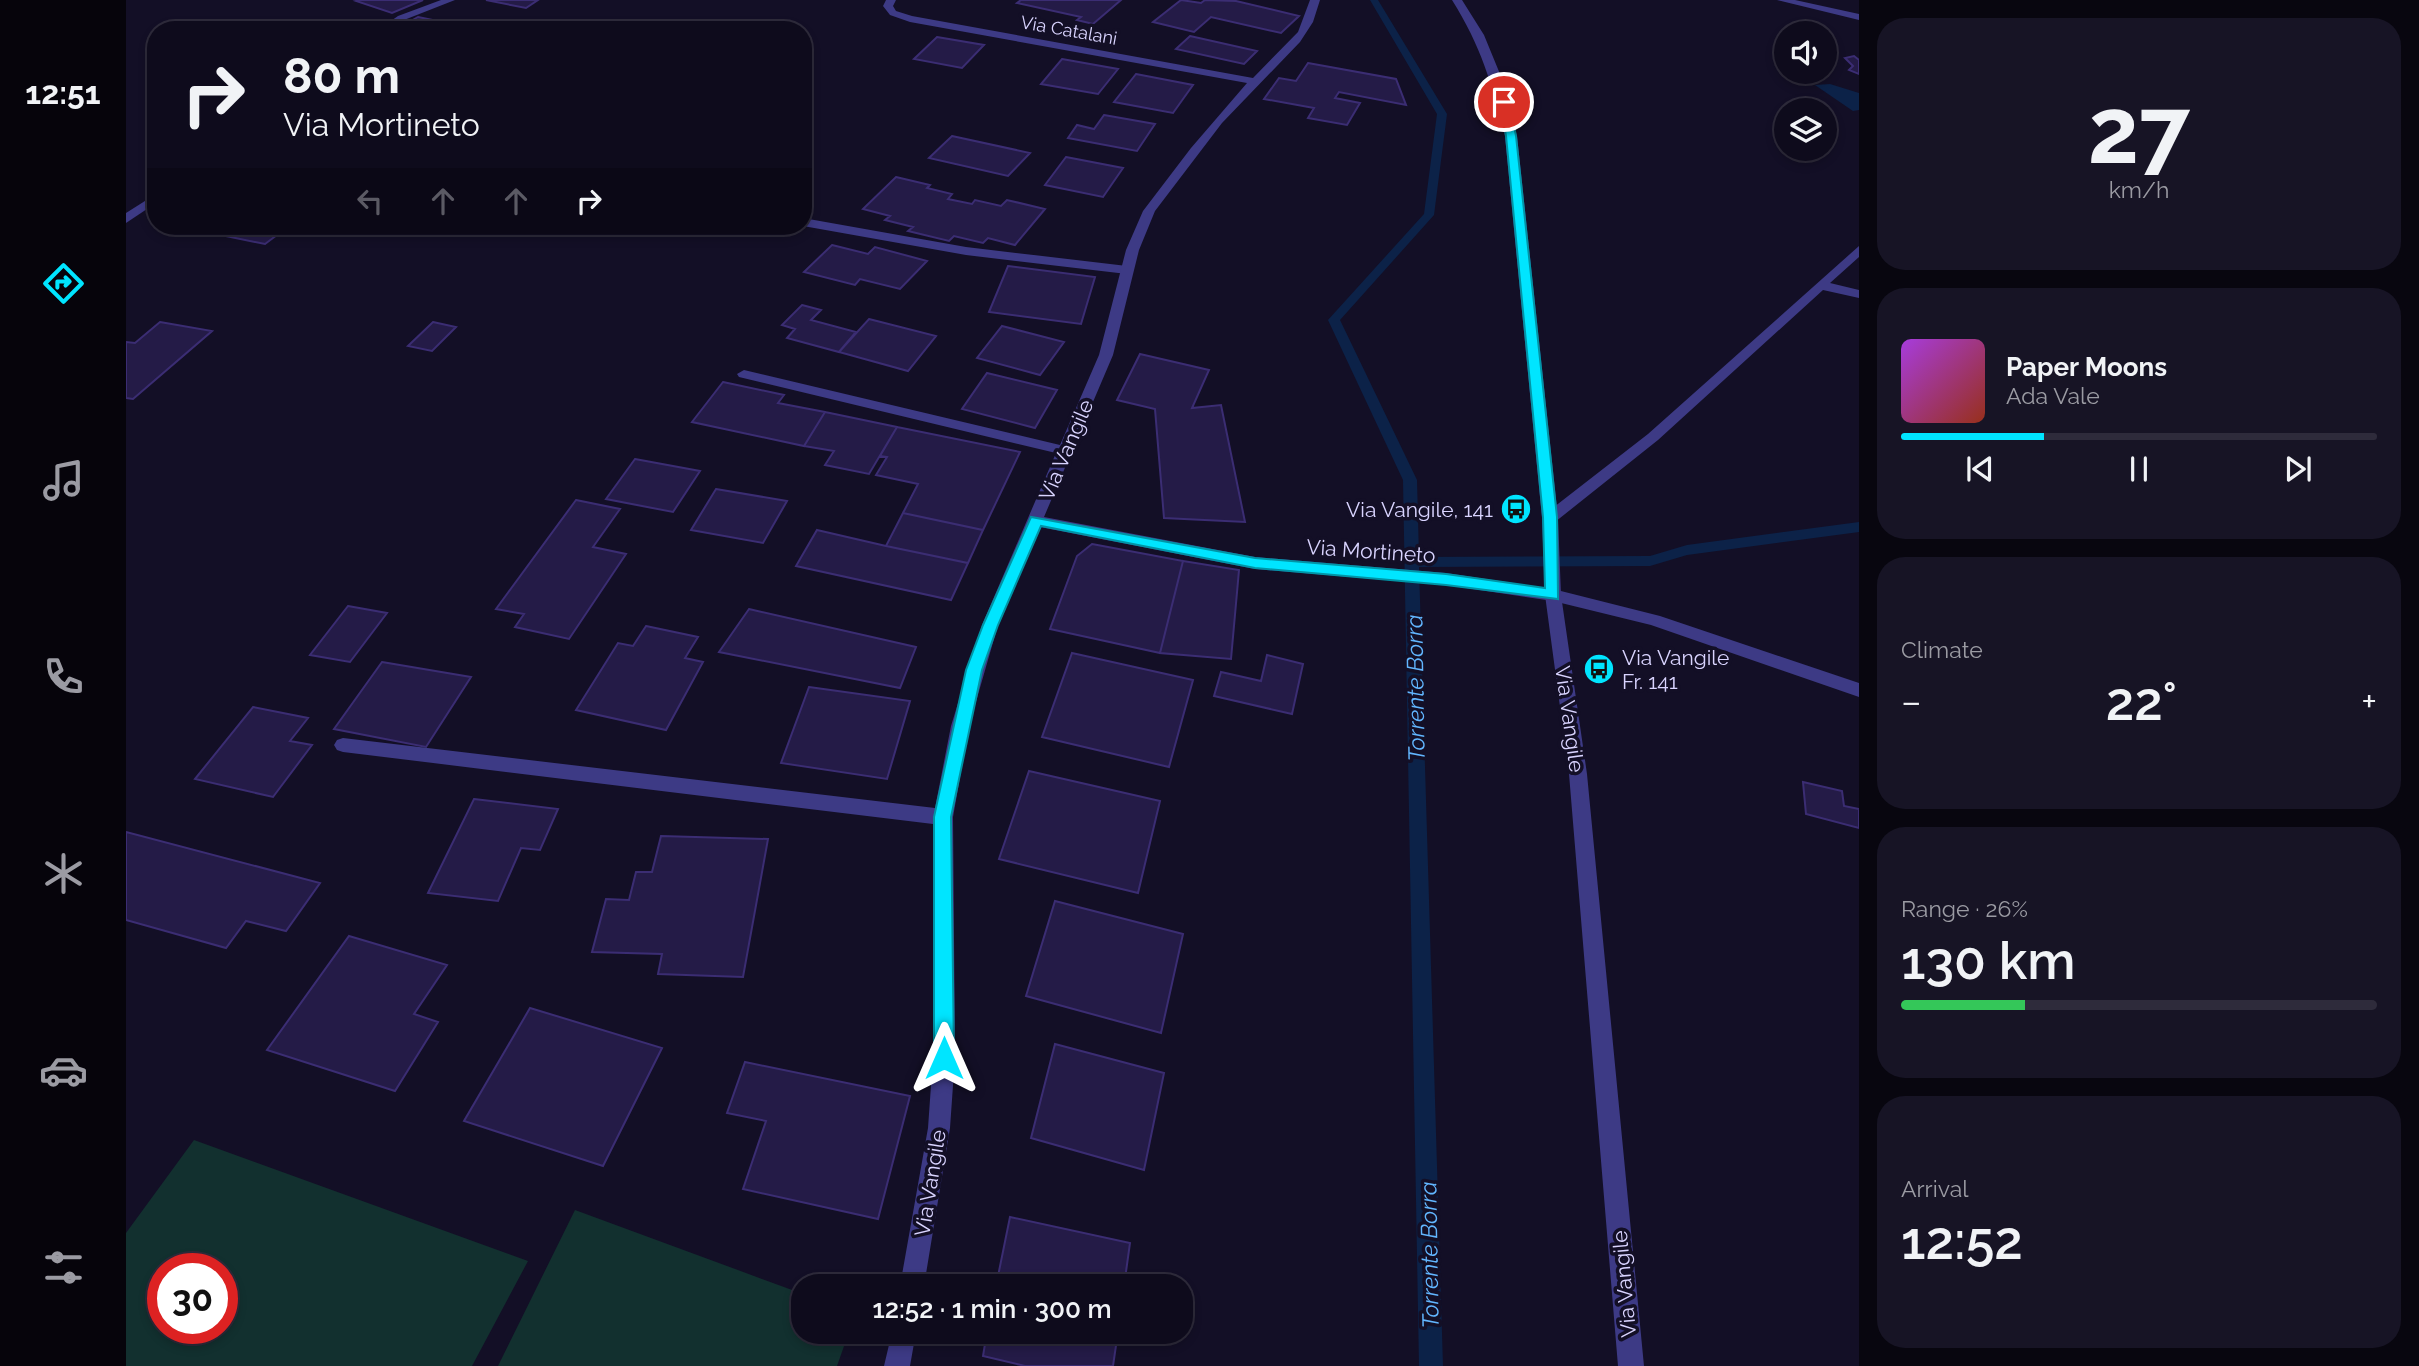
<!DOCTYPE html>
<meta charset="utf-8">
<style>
:root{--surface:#0e0b1c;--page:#171425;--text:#f1f3f6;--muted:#9b9ba3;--line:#2e2b3b;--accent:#00e5ff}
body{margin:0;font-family:Raleway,sans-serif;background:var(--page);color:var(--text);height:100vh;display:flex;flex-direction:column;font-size:26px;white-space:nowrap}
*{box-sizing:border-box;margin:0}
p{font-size:23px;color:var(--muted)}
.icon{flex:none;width:38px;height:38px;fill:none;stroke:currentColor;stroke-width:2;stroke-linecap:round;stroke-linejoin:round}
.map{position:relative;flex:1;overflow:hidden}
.details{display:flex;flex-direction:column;gap:18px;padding:18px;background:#08060f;width:560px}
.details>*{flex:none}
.guide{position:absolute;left:21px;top:21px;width:665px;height:214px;border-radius:28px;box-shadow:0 4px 10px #0003,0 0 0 2px var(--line);background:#0e0b1c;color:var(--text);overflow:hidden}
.buttons{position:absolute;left:1648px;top:21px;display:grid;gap:14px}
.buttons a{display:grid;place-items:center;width:63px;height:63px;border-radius:50%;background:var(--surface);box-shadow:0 4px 10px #0003,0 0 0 2px var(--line);font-size:35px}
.speed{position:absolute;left:21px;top:1253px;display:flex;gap:14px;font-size:35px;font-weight:700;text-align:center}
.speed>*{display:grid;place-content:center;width:91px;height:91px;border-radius:50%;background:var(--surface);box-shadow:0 4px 10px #0003,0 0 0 2px var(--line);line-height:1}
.speed .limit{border:10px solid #d22;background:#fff;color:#111}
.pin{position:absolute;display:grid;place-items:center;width:60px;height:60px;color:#fff;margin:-30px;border:4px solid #fff;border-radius:50%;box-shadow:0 2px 7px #0007}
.me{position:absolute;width:77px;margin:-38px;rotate:0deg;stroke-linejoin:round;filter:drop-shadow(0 0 5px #0008)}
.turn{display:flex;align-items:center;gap:24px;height:147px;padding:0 21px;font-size:32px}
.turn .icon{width:91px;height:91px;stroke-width:2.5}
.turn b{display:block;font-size:49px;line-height:60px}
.lanes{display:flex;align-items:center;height:66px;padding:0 21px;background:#0003;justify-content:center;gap:35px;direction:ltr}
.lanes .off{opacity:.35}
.big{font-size:52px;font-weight:600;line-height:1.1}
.details .tile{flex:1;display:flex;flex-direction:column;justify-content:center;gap:10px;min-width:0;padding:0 24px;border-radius:28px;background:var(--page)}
.details .dial{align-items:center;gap:0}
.dial b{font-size:91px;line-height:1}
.song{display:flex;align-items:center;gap:21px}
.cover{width:84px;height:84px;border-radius:10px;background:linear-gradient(135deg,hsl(280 70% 55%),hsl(10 70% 35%))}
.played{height:7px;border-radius:4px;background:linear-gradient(90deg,var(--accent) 30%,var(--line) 30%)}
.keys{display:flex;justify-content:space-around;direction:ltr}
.heat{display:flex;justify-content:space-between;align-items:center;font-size:38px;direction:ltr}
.charge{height:10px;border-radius:5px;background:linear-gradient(90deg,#34c759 26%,var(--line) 0)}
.trip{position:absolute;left:665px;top:1274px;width:402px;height:70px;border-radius:28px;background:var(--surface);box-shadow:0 4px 10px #0003,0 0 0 2px var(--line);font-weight:600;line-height:70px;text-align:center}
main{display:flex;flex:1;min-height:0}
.tab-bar{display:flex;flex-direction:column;width:126px;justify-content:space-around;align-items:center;background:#06040b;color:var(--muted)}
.tab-bar .icon{width:49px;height:49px}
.tab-bar .current{color:var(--accent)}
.tab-bar b{font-size:32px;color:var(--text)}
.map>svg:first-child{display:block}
</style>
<main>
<nav class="tab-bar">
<b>12:51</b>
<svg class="icon current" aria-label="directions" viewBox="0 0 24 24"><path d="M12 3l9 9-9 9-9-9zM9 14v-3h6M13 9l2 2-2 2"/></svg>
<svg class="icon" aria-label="music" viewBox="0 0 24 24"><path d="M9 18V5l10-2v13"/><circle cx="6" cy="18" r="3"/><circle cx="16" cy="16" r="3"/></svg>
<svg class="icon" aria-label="phone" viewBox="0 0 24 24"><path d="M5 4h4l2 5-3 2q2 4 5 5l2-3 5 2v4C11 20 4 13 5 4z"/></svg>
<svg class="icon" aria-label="climate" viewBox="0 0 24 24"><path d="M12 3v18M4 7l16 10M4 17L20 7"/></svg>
<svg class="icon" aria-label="car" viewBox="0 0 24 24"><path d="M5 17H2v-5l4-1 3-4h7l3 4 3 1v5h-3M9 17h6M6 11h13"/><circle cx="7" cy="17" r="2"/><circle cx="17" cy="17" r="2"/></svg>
<svg class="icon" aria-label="filters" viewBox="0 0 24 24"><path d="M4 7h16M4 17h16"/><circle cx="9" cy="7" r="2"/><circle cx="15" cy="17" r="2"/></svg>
</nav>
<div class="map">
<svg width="1733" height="1366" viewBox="0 0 1733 1366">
<rect width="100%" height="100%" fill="#130f26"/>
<path fill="#12302f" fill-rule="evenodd" d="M68 1140 402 1261 346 1366H0V1233ZM37 1269H96V1328H37Z
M449 1210 677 1294V1332H723L711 1366H372Z"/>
<path fill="#0c2248" d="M1704 84 1733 93V110L1727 111 1689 85Z"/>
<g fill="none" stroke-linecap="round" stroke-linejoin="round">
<path fill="#0c2248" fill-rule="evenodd" d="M1244 0H1252L1321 114 1308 215 1214 320 1291 480 1293 557 1524 556 1561 545 1733 522V532L1561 555 1524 566 1293 567 1317 1366H1293L1277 480 1202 320 1298 214 1311 114Z"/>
</g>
<path fill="#241b47" stroke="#3b2d73" stroke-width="2" d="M234 0H297L266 13 230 1Z
M360 0H412L400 8Z
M895 0H995L967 24 951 20 955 17 891 3Z
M1055 0 1075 3 1079 0 1110 1 1173 16 1155 33 1085 17 1068 32 1027 22Z
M292 17 331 25 323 30H269Z
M1064 36 1131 51 1118 64 1050 49Z
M811 37 858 45 836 68 788 59Z
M1728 56 1733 60V74L1723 70 1727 66 1719 58Z
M936 59 992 69 972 94 915 84Z
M1182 63 1270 79 1280 105 1213 92 1209 98 1234 103 1221 125 1182 118 1188 108 1138 99 1153 78 1170 81Z
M1010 74 1067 85 1047 113 988 102Z
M978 115 1029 124 1011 151 942 138 951 125 968 129Z
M826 136 904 153 882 176 803 158Z
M940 157 997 168 977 197 919 185Z
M770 177 804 185 801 188 826 194 822 199 846 204 849 200 875 206 881 200 919 209 889 245 862 238 857 243 828 236 823 241 782 231 787 227 759 220 764 216 737 209Z
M95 226H163L139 244 85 233Z
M706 245 742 254 749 247 801 261 774 289 734 279 729 285 678 272Z
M882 266 969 277 955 324 863 312Z
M676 305 695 310 685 320 730 332 713 352 661 338 669 329 656 325Z
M743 319 810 336 782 371 713 352Z
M34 322 86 331 7 399 0 398V342L9 343Z
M307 322 330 327 306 351 282 346Z
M876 326 938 342 914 375 851 358Z
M1014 354 1083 370 1066 408 1095 405 1119 522 1038 518 1029 409 991 400Z
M861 373 931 390 909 428 836 409Z
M597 382 658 395 652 403 699 412 678 446 566 422Z
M699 412 771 427 743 474 699 465 708 451 678 446Z
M771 427 894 452 857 530 777 513 792 484 750 475 761 457 754 456Z
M509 459 574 471 547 512 480 499Z
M590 489 661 501 637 543 565 530Z
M450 500 494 509 467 547 500 554 443 639 389 627 398 614 370 609Z
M777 513 857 530 842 563 760 546Z
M691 530 760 546 842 563 825 600 670 566Z
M966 544 1057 561 1034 653 924 629 951 556Z
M1057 561 1113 570 1105 659 1034 653Z
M222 606 261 613 224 662 184 655Z
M623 609 790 647 774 688 593 652Z
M520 626 572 637 559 658 577 662 540 730 450 710 492 643 507 646Z
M946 653 1067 680 1043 767 916 737Z
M1141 655 1177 664 1166 714 1088 696 1095 672 1135 681Z
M256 662 345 677 300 747 208 729Z
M683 687 784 701 761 779 655 763Z
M127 707 182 718 164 741 186 745 147 797 69 779Z
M903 771 1034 801 1012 893 873 859Z
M1677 782 1716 791 1718 806 1733 809V828L1680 814Z
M348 799 432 809 414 850 395 848 372 901 302 893Z
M0 832 194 883 160 931 120 921 100 948 0 920Z
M535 836 642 839 617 977 532 974 536 954 466 952 480 899 503 900 510 872H526Z
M929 901 1057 934 1035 1033 900 996Z
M223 936 321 965 288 1014 312 1022 269 1091 141 1050Z
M404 1008 536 1048 477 1166 338 1121Z
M929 1044 1038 1073 1018 1170 905 1138Z
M619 1062 784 1096 752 1219 617 1189 640 1121 601 1113Z
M884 1217 1004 1243 998 1286H870Z
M861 1332H992L987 1366H899L857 1356Z"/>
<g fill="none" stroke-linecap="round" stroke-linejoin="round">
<path fill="#3d3a85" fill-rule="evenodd" d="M1651 0H1669L1733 14V20Z
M677 218 840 247 1001 266 1007 270 1001 274 840 255 677 226Z
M1733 246V257L1704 283 1733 290V298L1697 290 1532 440 1429 522H1419L1416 518 1419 514 1522 434Z"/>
<path fill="#3d3a85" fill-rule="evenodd" d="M315 0H329L278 20 264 30H252L272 16Z
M760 0H770L767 6 770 11 786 16 1127 78 1172 32 1184 0H1194L1187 22 1174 42 1096 123 1029 211 1013 250 987 355 918 517 1129 557 1320 573 1427 589 1534 616 1733 683V697L1525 625 1427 601 1320 585 1129 569 914 527 872 625 843 726 827 817 829 1057 824 1128 798 1286H774L802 1128 807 1057V824L217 752 211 750 208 745 211 740 217 738 809 808 825 726 856 625 930 453 613 377 611 374 618 370 934 445 973 355 1000 250 1017 211 1065 148 1121 83 784 22 764 15 757 6Z
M30 194V203L0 223V213Z
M766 1332H790L784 1366H758Z"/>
<path fill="#3d3a85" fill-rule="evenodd" d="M1326 0H1336L1358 35 1374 74 1391 136 1432 518 1435 595 1461 774 1518 1366H1492L1443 774 1419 595 1416 518 1379 136C1366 84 1355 46 1326 0Z"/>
</g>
<path fill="#00e5ff" stroke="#0095a6" stroke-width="2" d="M1378 99 1383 102 1390 136 1431 517 1432 599 1320 585 1129 568 915 526 872 625 856 670 825 817 828 1058 825 1064 818 1067 811 1064 808 1058V817L840 670 857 625 905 517 1129 558 1320 574 1419 588 1417 517 1380 136 1374 102Z"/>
<defs>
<g id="bus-disc" transform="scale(1.575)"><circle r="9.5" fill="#00e5ff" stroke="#130f26"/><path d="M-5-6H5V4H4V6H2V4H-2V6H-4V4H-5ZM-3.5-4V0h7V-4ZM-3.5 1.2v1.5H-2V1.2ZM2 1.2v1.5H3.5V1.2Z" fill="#111"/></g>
</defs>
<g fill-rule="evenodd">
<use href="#bus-disc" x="1390" y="509"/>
<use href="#bus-disc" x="1473" y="669"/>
</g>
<g text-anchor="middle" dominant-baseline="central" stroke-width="7" stroke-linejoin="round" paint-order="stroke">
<g font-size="18" fill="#d9d4ff" stroke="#130f26">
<text transform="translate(943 30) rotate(10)">Via Catalani</text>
</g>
<g font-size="21" fill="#d9d4ff" stroke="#130f26">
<text transform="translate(940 450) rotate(-67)">Via Vangile</text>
<text transform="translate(1245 551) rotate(4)">Via Mortineto</text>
<text transform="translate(1444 719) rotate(82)">Via Vangile</text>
<text transform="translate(804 1183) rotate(-81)">Via Vangile</text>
<text transform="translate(1498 1284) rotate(-95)">Via Vangile</text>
</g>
<g font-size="21" fill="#d9d4ff" stroke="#130f26" text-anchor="end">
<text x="1367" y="509">Via Vangile, 141</text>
<text x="1496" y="657" text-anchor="start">Via Vangile<tspan x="1496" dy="24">Fr. 141</tspan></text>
</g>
<g font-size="23" font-style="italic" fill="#62b6ff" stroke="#130f26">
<text transform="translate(1289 688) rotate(-91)">Torrente Borra</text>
<text transform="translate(1303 1255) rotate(-91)">Torrente Borra</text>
</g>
</g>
</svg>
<div class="buttons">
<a><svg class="icon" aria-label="sound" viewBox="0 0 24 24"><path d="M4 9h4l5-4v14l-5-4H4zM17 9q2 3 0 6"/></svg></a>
<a><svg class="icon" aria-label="layers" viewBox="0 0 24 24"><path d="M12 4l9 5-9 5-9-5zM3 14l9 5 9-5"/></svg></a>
</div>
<div class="speed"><div class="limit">30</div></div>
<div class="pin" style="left:1378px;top:102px;background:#d93025"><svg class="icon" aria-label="arrive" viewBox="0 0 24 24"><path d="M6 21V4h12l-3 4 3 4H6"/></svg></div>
<svg class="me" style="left:818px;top:1058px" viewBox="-20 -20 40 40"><path d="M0-17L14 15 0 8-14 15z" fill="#00e5ff" stroke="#fff" stroke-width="4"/></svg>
<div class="trip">12:52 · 1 min · 300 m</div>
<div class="guide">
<div class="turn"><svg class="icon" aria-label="right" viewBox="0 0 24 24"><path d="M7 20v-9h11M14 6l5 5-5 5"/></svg><div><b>80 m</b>Via Mortineto</div></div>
<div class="lanes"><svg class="icon off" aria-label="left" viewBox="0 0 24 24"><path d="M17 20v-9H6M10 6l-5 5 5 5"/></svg><svg class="icon off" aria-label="ahead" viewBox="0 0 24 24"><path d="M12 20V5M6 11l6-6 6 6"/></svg><svg class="icon off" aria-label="ahead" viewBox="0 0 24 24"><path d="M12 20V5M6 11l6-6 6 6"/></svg><svg class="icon" aria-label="right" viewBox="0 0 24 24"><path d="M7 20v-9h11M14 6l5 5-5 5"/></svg></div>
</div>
</div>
<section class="details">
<div class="tile dial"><b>27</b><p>km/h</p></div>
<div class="tile">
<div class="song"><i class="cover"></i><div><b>Paper Moons</b><p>Ada Vale</p></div></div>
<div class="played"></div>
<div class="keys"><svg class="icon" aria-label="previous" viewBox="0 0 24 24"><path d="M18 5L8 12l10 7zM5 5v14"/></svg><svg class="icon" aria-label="pause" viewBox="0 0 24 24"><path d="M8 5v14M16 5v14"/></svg><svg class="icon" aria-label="next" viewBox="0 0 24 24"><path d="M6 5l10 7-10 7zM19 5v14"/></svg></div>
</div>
<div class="tile"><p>Climate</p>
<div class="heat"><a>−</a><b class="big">22°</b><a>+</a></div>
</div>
<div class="tile"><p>Range · 26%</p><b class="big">130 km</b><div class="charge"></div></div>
<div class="tile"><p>Arrival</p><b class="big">12:52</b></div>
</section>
</main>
